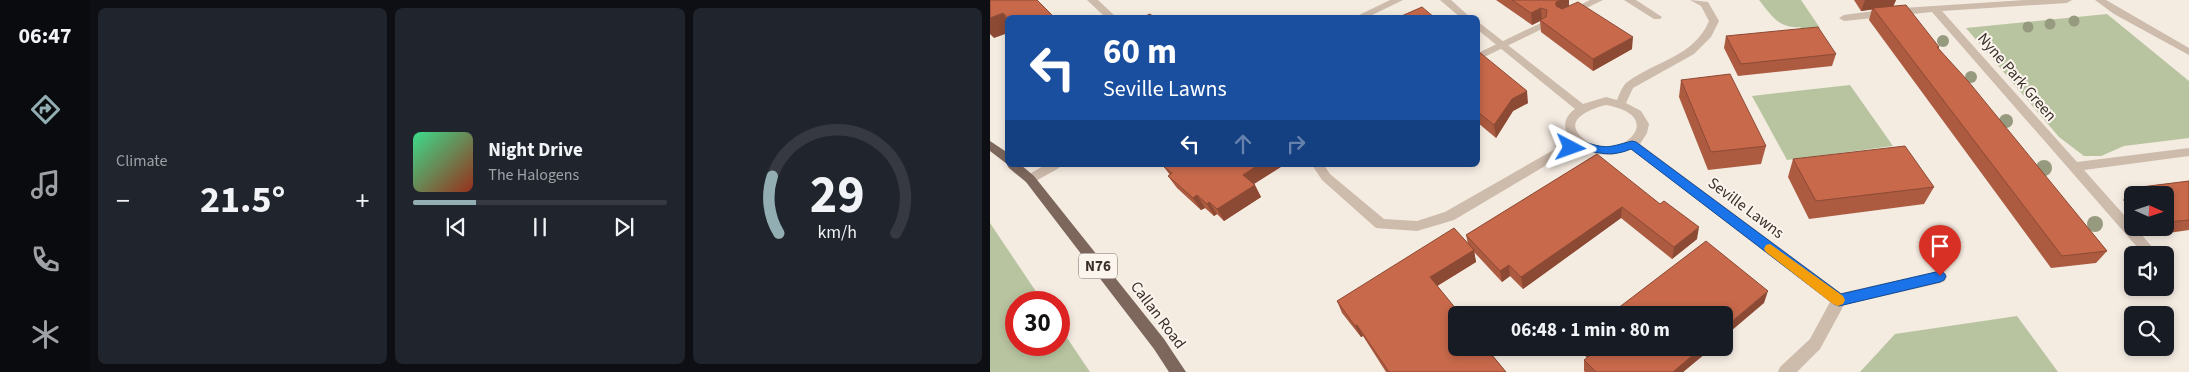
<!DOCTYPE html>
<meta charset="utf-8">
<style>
:root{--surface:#171b24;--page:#20242c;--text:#f1f3f6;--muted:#9ea1a6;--line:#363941;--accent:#92aeb2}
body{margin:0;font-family:"Source Sans 3",sans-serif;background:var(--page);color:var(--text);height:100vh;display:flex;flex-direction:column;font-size:19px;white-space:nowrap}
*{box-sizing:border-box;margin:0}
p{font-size:16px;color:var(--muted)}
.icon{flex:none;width:28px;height:28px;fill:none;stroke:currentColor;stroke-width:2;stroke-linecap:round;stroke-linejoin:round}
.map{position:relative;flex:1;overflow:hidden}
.sheet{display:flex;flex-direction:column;gap:8px;padding:8px;background:#0d0f14;width:900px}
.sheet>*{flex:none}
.hud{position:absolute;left:15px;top:15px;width:475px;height:152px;border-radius:8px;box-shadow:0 2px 8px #0003;background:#1a4fa0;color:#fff;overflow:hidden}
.needle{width:32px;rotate:93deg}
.controls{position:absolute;left:1134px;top:186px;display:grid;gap:10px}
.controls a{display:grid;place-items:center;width:50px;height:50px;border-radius:8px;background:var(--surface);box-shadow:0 2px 8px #0003;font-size:25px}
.speed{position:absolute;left:15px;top:291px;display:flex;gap:10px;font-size:25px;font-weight:700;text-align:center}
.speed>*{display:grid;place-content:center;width:65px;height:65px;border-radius:50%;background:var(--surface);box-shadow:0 2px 8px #0003;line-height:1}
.speed .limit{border:8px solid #d22;background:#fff;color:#111}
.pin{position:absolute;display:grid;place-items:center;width:42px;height:42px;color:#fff;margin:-51px -21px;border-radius:50% 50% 50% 0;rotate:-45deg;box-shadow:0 0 5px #0007}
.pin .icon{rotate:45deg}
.me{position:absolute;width:55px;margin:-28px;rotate:94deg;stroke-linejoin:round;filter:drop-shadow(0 0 4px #0008)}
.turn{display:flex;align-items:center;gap:18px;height:105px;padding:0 15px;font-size:22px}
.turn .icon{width:65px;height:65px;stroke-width:2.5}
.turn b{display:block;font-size:35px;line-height:42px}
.lanes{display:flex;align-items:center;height:48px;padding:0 15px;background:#0003;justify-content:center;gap:25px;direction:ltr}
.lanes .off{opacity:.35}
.big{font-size:38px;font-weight:700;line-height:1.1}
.sheet .tile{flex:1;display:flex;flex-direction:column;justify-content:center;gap:8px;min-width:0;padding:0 18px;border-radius:8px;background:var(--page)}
.sheet .dial{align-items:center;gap:0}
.dial svg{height:130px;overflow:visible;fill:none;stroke:var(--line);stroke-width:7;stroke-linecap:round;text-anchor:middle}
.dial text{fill:var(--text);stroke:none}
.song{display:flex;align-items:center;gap:15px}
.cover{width:60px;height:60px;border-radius:8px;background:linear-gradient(135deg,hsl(150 70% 55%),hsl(10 70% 35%))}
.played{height:5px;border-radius:2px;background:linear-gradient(90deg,var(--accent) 25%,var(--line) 25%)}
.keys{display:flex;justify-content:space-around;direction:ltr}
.heat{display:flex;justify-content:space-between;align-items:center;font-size:28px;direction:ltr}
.sheet .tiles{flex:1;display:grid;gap:8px;grid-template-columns:repeat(3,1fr)}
.trip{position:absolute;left:458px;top:306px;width:285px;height:50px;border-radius:8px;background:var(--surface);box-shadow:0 2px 8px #0003;font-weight:700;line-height:50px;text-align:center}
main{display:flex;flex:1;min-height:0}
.menu{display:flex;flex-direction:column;width:90px;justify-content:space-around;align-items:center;background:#090b0e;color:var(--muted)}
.menu .icon{width:35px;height:35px}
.menu .active{color:var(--accent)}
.menu b{font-size:22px;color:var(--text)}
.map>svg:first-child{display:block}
</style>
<main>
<nav class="menu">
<b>06:47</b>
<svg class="icon active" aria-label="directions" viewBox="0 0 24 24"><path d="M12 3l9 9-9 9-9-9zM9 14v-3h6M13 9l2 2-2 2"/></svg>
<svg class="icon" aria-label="music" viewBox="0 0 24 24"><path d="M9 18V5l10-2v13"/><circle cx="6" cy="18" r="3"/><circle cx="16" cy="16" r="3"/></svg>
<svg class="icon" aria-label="phone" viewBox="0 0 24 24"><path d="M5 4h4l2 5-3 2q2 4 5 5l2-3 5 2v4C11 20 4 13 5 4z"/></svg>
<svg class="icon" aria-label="climate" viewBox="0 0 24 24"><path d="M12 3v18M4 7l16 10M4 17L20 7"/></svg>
</nav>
<section class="sheet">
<div class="tiles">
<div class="tile"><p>Climate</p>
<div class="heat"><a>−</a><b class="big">21.5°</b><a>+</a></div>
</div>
<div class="tile">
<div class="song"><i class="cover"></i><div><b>Night Drive</b><p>The Halogens</p></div></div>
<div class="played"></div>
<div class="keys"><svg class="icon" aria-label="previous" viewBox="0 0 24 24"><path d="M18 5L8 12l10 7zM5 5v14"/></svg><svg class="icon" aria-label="pause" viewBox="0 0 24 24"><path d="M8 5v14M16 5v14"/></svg><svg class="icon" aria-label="next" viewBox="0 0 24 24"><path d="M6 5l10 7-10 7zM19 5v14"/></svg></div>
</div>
<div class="tile dial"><svg viewBox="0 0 100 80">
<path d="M14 69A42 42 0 1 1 86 69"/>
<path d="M14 69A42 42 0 0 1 10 34" stroke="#92aeb2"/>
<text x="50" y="56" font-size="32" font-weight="700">29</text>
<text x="50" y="72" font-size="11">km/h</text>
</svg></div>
</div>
</section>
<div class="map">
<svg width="1199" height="372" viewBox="0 0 1199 372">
<rect width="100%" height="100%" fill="#f4ebe1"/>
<path fill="#b8c4a0" d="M769 0H811L830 28 814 31 810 27C789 29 781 15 769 0Z
M1117 14 1199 81V138L1134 146 1111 156H1094L1069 137 976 28Z
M860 85 903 146 797 160 762 96Z
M0 223 53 302H26V345H69V326L100 372H0Z
M1027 316 1068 372H870L905 334Z"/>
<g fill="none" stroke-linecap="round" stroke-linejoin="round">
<path fill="#cdbbac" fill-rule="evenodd" d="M600 0H613L584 14H578L576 12Z
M634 0H646L672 17 670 19H664Z
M553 22 556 23V27L488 60V53Z"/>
<path fill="#cdbbac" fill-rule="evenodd" d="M97 0H108L125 16 113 18 114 16Z
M400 0H413L376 18H363Z
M450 0H461L481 18H471Z
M700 0 718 2 729 21 721 37 704 54 643 88 636 103 651 111 659 124 657 133 650 144 851 293 950 271 955 273 957 277 955 281 950 283 854 305 830 349 807 372H788L790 367 820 339 840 302 641 149 622 155 606 154 592 149 575 154 464 220 427 231 386 228 332 180 322 165H334L340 174 394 219 427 221 455 212 567 148 584 143C572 132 572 118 585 109L488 30V23L491 24 593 104 616 97 627 100C629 95 632 87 636 83 665 61 704 57 719 21L711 6ZM616 105C682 117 626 165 595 140 570 121 599 109 616 105Z
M1035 0H1082L1077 3 952 11 1087 162 1199 148V156L1094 170 1142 224V228H1146L1169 255H1154L942 12 854 21 849 18 854 15 898 9Z
M1105 0H1116L1199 48V55L1124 14Z
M55 165H71L69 168 44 182H36L34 179 36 176Z"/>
<path fill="#7d675c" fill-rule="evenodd" d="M0 141 18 153V165H31L44 176 174 339 196 372H179L164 349 36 182 19 168 17 165V164L0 151Z"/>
</g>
<g fill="#969b7f">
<circle cx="1084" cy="21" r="5.5"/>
<circle cx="1060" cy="24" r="5.5"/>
<circle cx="1038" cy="27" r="5.5"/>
<circle cx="953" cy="41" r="6"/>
<circle cx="981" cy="77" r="6"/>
<circle cx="1016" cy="121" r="7"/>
<circle cx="1054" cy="168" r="8"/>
<circle cx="1105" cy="224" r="8"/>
</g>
<path fill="#ac5a40" d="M506 0H579V6L642 49 603 71 551 32 550 21 542 25Z
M864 0H906L903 6 949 47V49L1117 251 1106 263 1061 268 879 20 882 9 871 11Z
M736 36 846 54 842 66 748 76 734 48Z
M488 51 538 103 523 111 506 138 488 123Z
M691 80 776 146 771 164 718 170 689 97Z
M607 154 707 239 682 259 631 218 533 289 520 276 512 282 484 252 486 262 447 286 516 372H396L373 336 371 337 352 313 347 301 478 244 476 235Z
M803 159 944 187 934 204 819 219 798 177Z
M175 165H294L264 184 271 197 234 221 227 214 224 216 215 208 211 210 187 188 178 176 180 175 174 167 175 166Z
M1199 181V230L1165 235 1158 228H1175V195H1142V210L1133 200 1143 188Z
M589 348H722L693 372H595L594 371V360L597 358 589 349Z"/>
<path fill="#8c4a34" d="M571 0H579V8L566 14V2Z
M875 0H906L903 7 871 11Z
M551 8 552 20H550V21L542 25 541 13Z
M13 13 18 19V33L4 38 0 34V18Z
M643 37 642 49 603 71V59Z
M537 91 538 103 523 111 506 138 504 125 522 99Z
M268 165H294L259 187 253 175Z
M265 185 271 197 234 221 227 209Z
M207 195 215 208 211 210 203 198Z
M219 202 227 214 224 216 217 204Z
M632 207 631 218 533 289 531 277Z
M709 227 707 239 682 259 684 247Z
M484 250 486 262 444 288 440 277Z
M519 265 520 276 512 282 510 271Z
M778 291 774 303 734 337V328Z
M367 325 373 336 371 337 365 326Z
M711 348H722L693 372H683Z"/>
<path fill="#c8694b" stroke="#8c4a34" d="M0 0H47L65 18H18L13 13 0 18Z
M522 0H571L566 2V6L572 9 588 2 643 37 603 59 550 20 556 17 557 10 551 8 541 13Z
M916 5 949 47H947L978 81 1117 251 1072 256 883 8Z
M432 7 445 18H407Z
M160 14 165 18H151Z
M828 27 846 54 751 64 736 36Z
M488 51 537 91 522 99 504 125 488 112Z
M740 74 776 146 721 152 691 80Z
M915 146 944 187 826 201 803 159Z
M607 154 670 204 674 201 709 227 684 247 632 207 531 277 519 265 510 271 476 235Z
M177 165H268L253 175 265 185 227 209 219 202 217 204 207 195 203 198 178 176 182 173 174 167Z
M1199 181V220L1177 222 1175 220V195H1150L1143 188Z
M464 228 484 250 440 277 471 315H466V348H496L516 372H399L367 325 365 326 347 301Z
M716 241 778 291 734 328V315H619Z
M598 348H711L683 372H606L594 360 603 353Z"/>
<path fill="#1a73e8" stroke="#114b97" d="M591 141C617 149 616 148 642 141L646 142 851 294 950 271 954 273 956 276 954 280 950 282 849 306 844 304 641 149C613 161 601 146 581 152L575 148 577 145Z"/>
<path fill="#f59e0b" d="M780 244 853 296 855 300 853 304 848 306 843 304 776 252 774 249 776 245Z"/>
<g text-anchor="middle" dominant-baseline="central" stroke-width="4" stroke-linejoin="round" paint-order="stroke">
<rect fill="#fbf5ee" stroke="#756b66" stroke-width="1" x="89" y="253.5" width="38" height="25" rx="4"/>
<g font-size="15" font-weight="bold" fill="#3b302b">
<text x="108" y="266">N76</text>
</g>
<g font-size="16" fill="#3b302b" stroke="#fbf5ee">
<text transform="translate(1027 77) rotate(49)">Nyne Park Green</text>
<text transform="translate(756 208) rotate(37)">Seville Lawns</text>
<text transform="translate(168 315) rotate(53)">Callan Road</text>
</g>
</g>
</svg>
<div class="controls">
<a><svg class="needle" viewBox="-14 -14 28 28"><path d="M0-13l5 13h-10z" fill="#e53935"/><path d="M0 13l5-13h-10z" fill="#9ea1a6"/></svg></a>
<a><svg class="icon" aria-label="sound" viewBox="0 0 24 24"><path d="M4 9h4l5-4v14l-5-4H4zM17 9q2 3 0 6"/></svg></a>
<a><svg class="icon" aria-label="search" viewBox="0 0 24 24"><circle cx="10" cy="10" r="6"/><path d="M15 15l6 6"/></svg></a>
</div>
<div class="speed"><div class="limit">30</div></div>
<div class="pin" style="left:950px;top:276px;background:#d93025"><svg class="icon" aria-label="arrive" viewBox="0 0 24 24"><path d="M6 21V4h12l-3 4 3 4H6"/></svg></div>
<svg class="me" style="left:581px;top:148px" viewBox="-20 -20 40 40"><path d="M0-17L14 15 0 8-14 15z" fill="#1a73e8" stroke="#fff" stroke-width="4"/></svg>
<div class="trip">06:48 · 1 min · 80 m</div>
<div class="hud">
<div class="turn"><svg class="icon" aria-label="left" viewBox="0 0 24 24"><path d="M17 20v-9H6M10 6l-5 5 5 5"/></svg><div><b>60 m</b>Seville Lawns</div></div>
<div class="lanes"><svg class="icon" aria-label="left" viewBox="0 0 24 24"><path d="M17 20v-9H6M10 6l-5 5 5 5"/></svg><svg class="icon off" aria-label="ahead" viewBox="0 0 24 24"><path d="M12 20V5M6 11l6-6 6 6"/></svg><svg class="icon off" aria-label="right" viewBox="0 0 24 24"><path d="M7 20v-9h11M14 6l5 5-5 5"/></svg></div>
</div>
</div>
</main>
